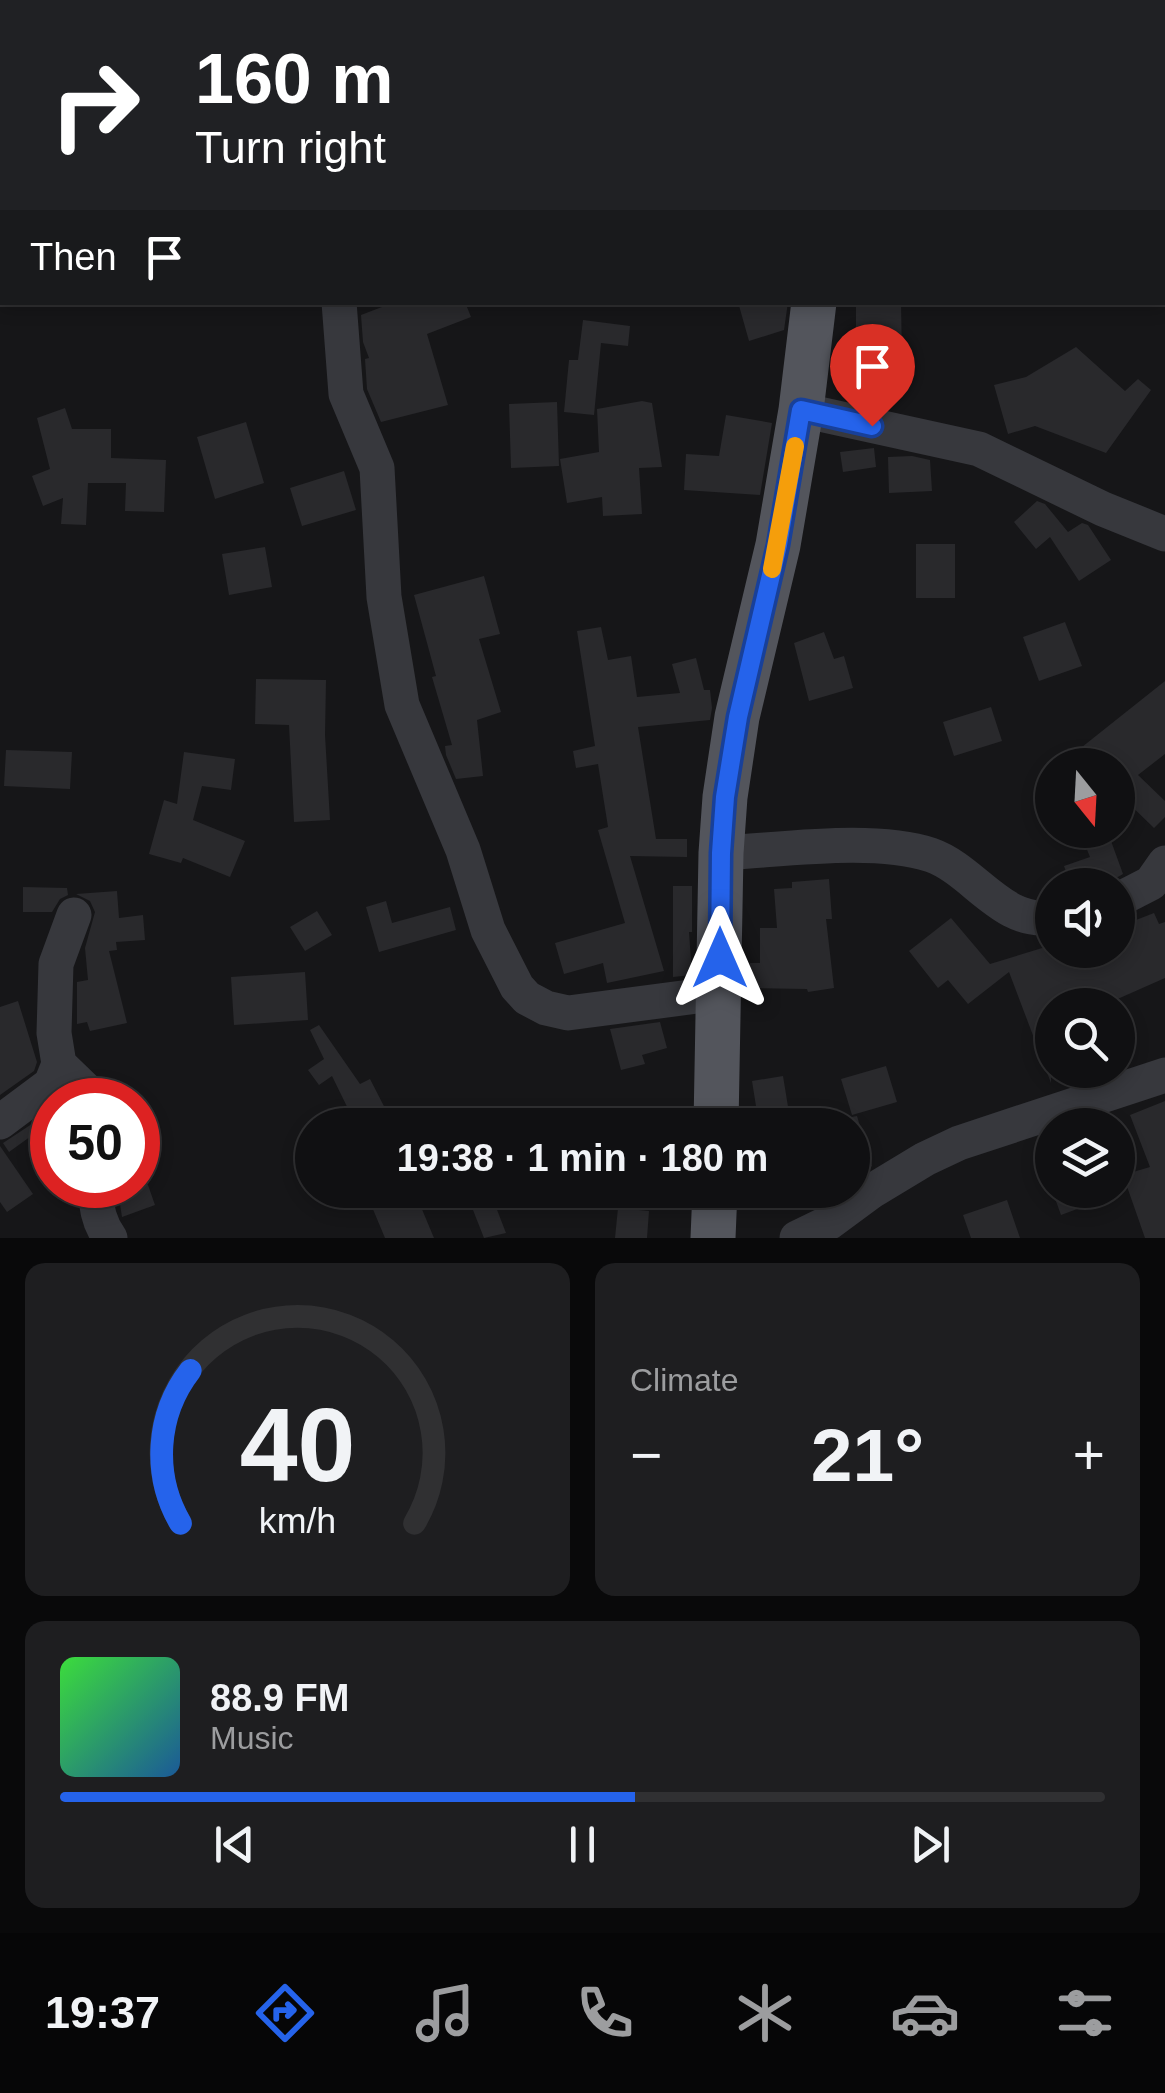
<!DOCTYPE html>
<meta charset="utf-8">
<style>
:root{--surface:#101012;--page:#1e1e20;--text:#f1f3f6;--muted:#9c9d9f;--line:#303032;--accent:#2563eb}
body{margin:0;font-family:Helvetica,sans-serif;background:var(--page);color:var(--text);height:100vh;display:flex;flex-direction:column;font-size:38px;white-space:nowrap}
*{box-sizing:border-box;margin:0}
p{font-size:32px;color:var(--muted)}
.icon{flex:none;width:55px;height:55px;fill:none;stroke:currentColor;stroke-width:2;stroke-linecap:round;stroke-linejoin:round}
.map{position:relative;height:1238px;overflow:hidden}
.side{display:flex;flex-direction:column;gap:25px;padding:25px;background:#09090a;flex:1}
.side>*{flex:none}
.guide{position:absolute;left:0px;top:0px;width:1165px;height:305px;box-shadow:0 5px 15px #0003,0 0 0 2px var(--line);background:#202124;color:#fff;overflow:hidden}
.needle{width:65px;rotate:162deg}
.controls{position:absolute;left:1035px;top:748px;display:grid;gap:20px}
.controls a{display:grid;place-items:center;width:100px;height:100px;border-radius:50%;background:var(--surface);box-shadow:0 5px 15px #0003,0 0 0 2px var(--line);font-size:50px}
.speed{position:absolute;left:30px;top:1078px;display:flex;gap:20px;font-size:50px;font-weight:700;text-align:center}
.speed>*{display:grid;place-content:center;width:130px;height:130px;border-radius:50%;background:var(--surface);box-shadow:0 5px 15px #0003,0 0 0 2px var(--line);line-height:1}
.speed .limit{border:15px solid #d22;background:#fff;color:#111}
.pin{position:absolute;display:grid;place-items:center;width:85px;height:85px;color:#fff;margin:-102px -42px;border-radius:50% 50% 50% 0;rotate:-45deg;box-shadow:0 0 10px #0007}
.pin .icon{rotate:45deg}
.me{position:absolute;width:110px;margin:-55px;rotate:0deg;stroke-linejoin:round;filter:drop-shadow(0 0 8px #0008)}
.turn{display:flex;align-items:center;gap:35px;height:210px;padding:0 30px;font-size:45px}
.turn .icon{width:130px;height:130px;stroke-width:2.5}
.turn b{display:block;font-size:70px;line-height:85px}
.then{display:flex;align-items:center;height:95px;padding:0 30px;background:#0003;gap:20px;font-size:38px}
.big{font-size:75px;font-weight:600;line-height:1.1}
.side .tile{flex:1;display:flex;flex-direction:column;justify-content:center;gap:15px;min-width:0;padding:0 35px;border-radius:20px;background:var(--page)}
.side .dial{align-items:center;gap:0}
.dial svg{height:260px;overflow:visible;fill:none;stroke:var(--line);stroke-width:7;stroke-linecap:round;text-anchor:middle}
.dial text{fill:var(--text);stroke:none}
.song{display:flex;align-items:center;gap:30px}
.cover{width:120px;height:120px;border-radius:15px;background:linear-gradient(135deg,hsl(120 70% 55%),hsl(210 70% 35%))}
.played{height:10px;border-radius:5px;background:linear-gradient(90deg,var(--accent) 55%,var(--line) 55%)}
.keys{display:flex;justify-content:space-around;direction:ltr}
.heat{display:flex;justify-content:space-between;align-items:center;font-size:55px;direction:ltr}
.side .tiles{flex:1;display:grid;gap:25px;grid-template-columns:1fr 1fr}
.tile:last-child{grid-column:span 2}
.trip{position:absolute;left:295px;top:1108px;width:575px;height:100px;border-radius:50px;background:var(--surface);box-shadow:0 5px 15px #0003,0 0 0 2px var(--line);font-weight:600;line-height:100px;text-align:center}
.tabs{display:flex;height:160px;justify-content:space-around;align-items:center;background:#060607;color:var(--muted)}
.tabs .icon{width:70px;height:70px}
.tabs .current{color:var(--accent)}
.tabs b{font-size:45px;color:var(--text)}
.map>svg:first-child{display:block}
</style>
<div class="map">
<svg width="1165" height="1238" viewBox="0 0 1165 1238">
<rect width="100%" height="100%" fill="#161618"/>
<path fill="#29292c" d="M395 302H465L471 317 427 334 448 405 381 422 367 389 365 359 369 358 363 342 361 315Z
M738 302H788L784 330 749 341Z
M856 302H901L902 358 914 361 907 389 871 380 883 330H856Z
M583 320 630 326 628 346 601 343 594 415 564 412 569 360H578Z
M1076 347 1125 391 1138 379 1151 390 1106 453 1035 426 1008 434 994 385 1026 377Z
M642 401 652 403 662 467 639 468 642 514 603 516 602 497 567 503 560 459 599 452 597 409Z
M557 402 559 466 511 468 509 404Z
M65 408 72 429H111V458L166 460 164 512 125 511 126 483H88L86 525 61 524 63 498 43 506 32 476 50 469 37 418Z
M726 415 772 423 760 495 684 490 686 454 719 456Z
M246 422 264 483 215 499 197 437Z
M874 448 876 467 843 472 840 452Z
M912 456 930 460 932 491 889 493 888 457Z
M344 471 356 510 302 526 290 488Z
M1037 501 1045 504 1068 532 1082 523 1088 525 1111 560 1079 581 1050 537 1036 549 1014 522Z
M916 544H955V598H916Z
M265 547 272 587 229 595 222 554Z
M484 576 500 634 479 639 501 712 477 720 483 776 456 779 446 755 445 746 452 745 432 677 436 676 414 595Z
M1065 622 1082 666 1039 681 1023 637Z
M601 627 608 660 631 656 637 697 680 693 672 664 696 658 704 690H710L712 708 710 720 638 727 656 839H687V857L630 856 664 971 607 983 603 963 564 974 555 943 625 923 598 830 608 827 598 764 576 768 573 751 595 746 577 631Z
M824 632 834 659 844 656 853 688 809 701 794 643Z
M256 679 326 680 325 735 330 820 294 822 289 725 255 724Z
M1165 681V754L1138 775 1165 801V817L1154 828 1118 793V765H1093L1077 751Z
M991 707 1002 741 954 756 943 722Z
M6 750 72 752 70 789 4 786Z
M184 752 235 759 231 790 202 786 193 820 245 841 230 877 183 858 181 863 149 854 164 800 177 804Z
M1079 830H1107L1123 874 1104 885H1071L1064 866 1090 857Z
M829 879 832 919H826L834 988 808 992 807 989 750 988V963H760V928H777L774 889 792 888V882Z
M673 886H692V932H689L692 975 673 977Z
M23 887 67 888 68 895 60 899 52 912H23Z
M117 891 119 918 143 915 145 940 116 942 117 950 109 951 127 1023 90 1031 87 1022 77 1024V982L88 980 85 948 95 912 90 901 76 894Z
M386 901 392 923 450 907 456 930 379 952 366 907Z
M317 911 332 935 305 951 290 927Z
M1154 913 1159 924 1165 922V978L1104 1005H1052L1051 1083 1009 972 968 1004 948 980 938 988 909 951 951 918 990 964 1052 945V950H1066L1070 962 1094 950H1118V927Z
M305 972 308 1020 234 1025 231 977Z
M18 1001 37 1062 34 1071 0 1095V1007Z
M660 1022 667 1048 642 1055 645 1064 621 1070 610 1029Z
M319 1025 360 1084 370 1079 389 1116 371 1125H356L332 1076 319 1085 308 1070 324 1059 310 1030Z
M886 1066 897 1102 852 1115 841 1079Z
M783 1076 791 1125H759L752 1081Z
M143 1096 159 1155 138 1161V1097Z
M1165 1101V1238H1145L1123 1175 1150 1167 1130 1115Z
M47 1114 52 1121 9 1152 3 1143Z
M857 1116 872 1166 852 1179V1117Z
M0 1146 33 1194 7 1212 0 1202Z
M117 1185H148L155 1205 122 1217Z
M378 1190H405L409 1198 416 1195 434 1238H385L367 1195Z
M1052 1190H1123V1192L1061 1215Z
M1007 1200 1020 1238H971L963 1215Z
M494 1202 506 1233 484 1238 473 1210Z
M618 1208 649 1211 647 1238H615Z"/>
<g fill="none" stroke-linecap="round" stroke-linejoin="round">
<path stroke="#37383d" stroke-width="35" d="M1162 144 1165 143
M339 302 346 394 377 468 384 597 402 705 463 850 488 930 517 987 527 998 546 1008 568 1013 720 993
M801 410 979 449 1103 509 1165 534
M721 853C782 850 874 836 931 855 974 870 1003 926 1052 917
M1118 900 1151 883 1165 863
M74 915 56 964 54 1033 59 1064 89 1093 90 1100
M0 1122 51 1084 59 1064
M96 1185C95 1204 98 1222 110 1238
M797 1238 830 1222 872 1191 925 1159 959 1143 1165 1075"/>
<path stroke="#53555c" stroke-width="45" d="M683 0 685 2
M716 1125 721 853 725 797 737 717 778 545 801 410 814 302
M713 1238 715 1190"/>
</g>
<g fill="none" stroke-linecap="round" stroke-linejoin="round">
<g stroke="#184099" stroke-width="25">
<path id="route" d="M720 958 721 853 725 797 738 717 778 545 801 410 872 426"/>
</g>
<use href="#route" stroke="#2563eb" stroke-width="18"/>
<path stroke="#f59e0b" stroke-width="18" d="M772 569 795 446"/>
</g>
</svg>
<div class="controls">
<a><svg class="needle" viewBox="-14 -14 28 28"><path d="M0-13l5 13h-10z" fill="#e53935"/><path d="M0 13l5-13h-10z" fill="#9c9d9f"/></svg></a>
<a><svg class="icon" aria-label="sound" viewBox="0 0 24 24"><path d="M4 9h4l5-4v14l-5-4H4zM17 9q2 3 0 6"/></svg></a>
<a><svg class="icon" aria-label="search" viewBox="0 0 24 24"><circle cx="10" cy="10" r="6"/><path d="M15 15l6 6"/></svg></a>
<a><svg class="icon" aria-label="layers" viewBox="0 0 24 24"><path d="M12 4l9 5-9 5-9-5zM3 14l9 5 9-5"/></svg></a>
</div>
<div class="speed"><div class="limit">50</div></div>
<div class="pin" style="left:872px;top:426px;background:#d93025"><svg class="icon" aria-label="arrive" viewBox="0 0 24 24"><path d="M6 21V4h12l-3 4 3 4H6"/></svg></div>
<svg class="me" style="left:720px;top:958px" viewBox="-20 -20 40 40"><path d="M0-17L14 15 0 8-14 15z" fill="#2563eb" stroke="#fff" stroke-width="4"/></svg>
<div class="trip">19:38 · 1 min · 180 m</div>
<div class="guide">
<div class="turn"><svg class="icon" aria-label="right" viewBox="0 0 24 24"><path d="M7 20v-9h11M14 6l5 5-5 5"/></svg><div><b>160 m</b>Turn right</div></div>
<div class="then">Then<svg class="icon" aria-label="arrive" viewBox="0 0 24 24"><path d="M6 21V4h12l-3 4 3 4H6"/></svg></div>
</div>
</div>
<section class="side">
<div class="tiles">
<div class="tile dial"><svg viewBox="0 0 100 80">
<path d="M14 69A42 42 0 1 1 86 69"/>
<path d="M14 69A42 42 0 0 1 17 22" stroke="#2563eb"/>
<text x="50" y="56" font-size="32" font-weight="700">40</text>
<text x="50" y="72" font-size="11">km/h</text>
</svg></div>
<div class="tile"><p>Climate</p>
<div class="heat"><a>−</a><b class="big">21°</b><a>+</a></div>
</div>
<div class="tile">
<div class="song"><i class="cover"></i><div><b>88.9 FM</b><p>Music</p></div></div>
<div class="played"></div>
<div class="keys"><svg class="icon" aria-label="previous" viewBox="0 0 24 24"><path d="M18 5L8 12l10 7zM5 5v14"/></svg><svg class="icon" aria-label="pause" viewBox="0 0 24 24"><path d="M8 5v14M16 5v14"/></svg><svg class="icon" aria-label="next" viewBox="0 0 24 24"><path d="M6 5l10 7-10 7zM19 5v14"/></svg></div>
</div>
</div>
</section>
<nav class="tabs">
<b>19:37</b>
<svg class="icon current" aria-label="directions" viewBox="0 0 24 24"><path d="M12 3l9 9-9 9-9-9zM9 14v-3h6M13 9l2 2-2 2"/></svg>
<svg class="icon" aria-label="music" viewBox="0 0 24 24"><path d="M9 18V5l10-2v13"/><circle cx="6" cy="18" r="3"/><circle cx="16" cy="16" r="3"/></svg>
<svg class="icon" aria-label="phone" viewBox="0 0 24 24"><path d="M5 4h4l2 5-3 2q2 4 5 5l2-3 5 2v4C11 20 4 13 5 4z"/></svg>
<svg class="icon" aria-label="climate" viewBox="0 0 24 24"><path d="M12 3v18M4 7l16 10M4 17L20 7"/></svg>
<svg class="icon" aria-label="car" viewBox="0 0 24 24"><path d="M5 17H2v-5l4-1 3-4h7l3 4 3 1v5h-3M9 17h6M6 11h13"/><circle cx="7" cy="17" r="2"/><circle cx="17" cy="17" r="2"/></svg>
<svg class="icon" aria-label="filters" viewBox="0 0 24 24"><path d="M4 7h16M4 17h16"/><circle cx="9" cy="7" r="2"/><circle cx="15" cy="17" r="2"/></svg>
</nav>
